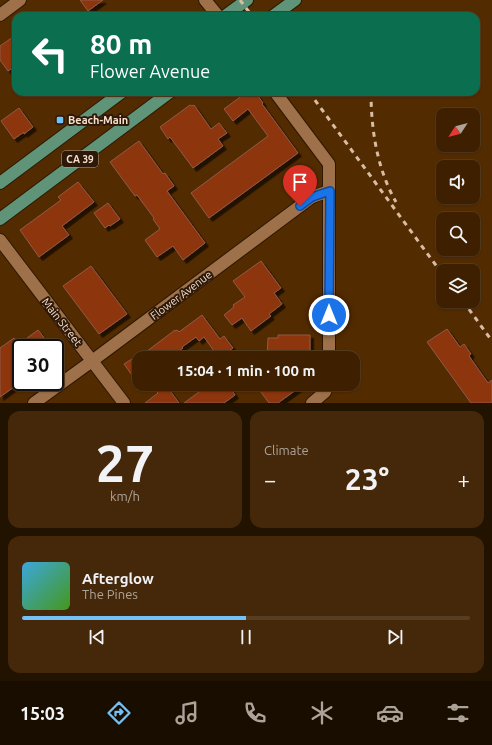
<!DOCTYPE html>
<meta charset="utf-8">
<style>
:root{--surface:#3e2000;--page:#45280a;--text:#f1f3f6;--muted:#ada399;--line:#573e22;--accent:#73c1f6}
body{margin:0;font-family:Ubuntu,sans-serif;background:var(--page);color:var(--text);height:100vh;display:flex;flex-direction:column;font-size:15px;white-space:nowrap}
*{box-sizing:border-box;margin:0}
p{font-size:13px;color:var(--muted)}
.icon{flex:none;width:22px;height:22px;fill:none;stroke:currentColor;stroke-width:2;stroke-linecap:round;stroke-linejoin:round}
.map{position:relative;height:403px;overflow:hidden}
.sheet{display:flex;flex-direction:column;gap:8px;padding:8px;background:#221200;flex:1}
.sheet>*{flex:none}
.hud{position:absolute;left:12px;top:12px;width:468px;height:84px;border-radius:12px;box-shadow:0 1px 3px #0004,0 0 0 1px var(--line);background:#0b6e4f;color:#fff;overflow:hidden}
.needle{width:26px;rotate:234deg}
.buttons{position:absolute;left:436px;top:108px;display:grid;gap:8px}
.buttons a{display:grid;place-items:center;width:44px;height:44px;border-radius:8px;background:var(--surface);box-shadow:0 1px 3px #0004,0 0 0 1px var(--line);font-size:20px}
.speed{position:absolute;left:12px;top:339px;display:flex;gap:8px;font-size:20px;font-weight:700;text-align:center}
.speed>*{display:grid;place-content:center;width:52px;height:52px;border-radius:50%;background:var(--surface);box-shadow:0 1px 3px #0004,0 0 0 1px var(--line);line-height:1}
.speed .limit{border:2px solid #111;border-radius:6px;background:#fff;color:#111}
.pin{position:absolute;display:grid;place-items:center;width:34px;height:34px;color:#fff;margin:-41px -17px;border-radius:50% 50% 50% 0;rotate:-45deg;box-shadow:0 0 4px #0007}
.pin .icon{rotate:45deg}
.me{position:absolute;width:44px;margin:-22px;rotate:0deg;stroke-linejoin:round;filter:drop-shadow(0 0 3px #0008)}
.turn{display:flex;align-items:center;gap:14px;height:84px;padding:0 12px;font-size:18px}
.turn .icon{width:52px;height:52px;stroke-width:2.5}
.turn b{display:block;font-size:28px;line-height:34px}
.big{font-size:30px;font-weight:600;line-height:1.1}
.sheet .tile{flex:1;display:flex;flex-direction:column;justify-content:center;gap:6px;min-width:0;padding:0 14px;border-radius:12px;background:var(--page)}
.sheet .dial{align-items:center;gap:0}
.dial b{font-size:52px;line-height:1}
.song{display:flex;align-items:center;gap:12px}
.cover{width:48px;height:48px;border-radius:6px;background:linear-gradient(135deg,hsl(200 70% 55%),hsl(100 70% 35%))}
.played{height:4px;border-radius:2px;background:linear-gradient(90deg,var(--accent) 50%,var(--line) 50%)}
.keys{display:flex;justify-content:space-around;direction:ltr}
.heat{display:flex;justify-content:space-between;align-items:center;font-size:22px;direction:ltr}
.sheet .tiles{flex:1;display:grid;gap:8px;grid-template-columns:1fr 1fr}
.tile:last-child{grid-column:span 2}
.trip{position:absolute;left:132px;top:351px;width:228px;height:40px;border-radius:12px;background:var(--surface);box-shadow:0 1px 3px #0004,0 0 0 1px var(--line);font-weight:600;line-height:40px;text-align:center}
.tabs{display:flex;height:64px;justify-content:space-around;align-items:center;background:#190d00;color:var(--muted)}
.tabs .icon{width:28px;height:28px}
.tabs .selected{color:var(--accent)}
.tabs b{font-size:18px;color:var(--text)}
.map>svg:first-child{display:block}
</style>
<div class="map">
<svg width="492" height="403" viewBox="0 0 492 403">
<defs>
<filter id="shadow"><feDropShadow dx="3.5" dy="3.5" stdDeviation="0" flood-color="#0009"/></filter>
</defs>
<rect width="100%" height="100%" fill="#532b00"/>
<path fill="#8d340f" stroke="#925b47" filter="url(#shadow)" d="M80 0H103L88 11Z
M16 35V66L8 71 0 60V46Z
M247 92H255L263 103 262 104 298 153 209 218 191 193 268 136 248 109 233 121 224 109Z
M190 105 192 106 194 105 211 129 219 123 227 133 218 139 223 146 193 168 170 137 168 139 160 127Z
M19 108 33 127 24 134V132L14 139 1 121Z
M139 141 163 174 165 173 174 186 167 191 205 243 183 260 173 246 157 257 145 240 160 229 153 219 154 218 137 195 135 196 110 162Z
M78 182 94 202 62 226 69 235 39 257 20 230 61 200 58 197Z
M108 203 120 219 110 226 109 225 105 228 94 213Z
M261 261 281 288 274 293 282 304 269 314 271 316 251 331 242 318 232 325 224 315 234 307 233 305 245 297 233 281Z
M91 266 127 314 99 334 63 286Z
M202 315 220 339 224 336 233 348 219 358 204 337 199 341 196 337 182 347 183 348 170 358H139V385L124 364 132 359 134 361 175 330V331L177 330 179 332Z
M447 329 460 347 464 344 471 354 469 356 488 383 492 380V403H471L427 342Z
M38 330 52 348H21V382L0 397V348L14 338 19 344Z
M278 335H310V352H309V358H267L268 338H278Z
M163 384H165L179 403H145L158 393 155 390Z
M210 384H228L235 395 224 403H184Z
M255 384H304L278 403H269Z"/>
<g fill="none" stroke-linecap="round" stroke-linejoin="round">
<g stroke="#2e1804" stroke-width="14">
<path id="minor" d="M205 0 218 16
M0 15 20 0
M275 92 329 164V358
M0 240 124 403
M34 403 92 361 312 197 329 191
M312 403 325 392 328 384"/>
</g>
<g stroke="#2e1804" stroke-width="14">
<path id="major" d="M225 16 247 0
M273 16 295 0
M0 183 122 92
M0 219 170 92"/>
</g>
<use href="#minor" stroke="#9f714a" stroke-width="12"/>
<use href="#major" stroke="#609479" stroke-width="12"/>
<path stroke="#d8bca3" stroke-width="3" stroke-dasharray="5 5" stroke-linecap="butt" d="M240 0 252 16
M309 92 443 275
M371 92C371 129 377 169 396 202
M463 301 492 341"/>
</g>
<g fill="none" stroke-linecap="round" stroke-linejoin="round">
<g stroke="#114b97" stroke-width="10">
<path id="route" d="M300 206 312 197 330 191 329 315"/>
</g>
<use href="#route" stroke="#1a73e8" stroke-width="7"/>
</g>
<rect fill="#73c1f6" stroke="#2c1909" stroke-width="1.5" x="56" y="116" width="8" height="8" rx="2"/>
<g text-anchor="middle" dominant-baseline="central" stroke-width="4" stroke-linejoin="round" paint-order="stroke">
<rect fill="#2c1909" stroke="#bca491" stroke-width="1" x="62" y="151" width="36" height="16" rx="3"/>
<g font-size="10" font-weight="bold" fill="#f9dfcb">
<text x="80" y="159">CA 39</text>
</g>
<g font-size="11" font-weight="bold" fill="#f9dfcb" stroke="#2c1909" text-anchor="start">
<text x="68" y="120">Beach-Main</text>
</g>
<g font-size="11" fill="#f9dfcb" stroke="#2c1909">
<text transform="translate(181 295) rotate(-37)">Flower Avenue</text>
<text transform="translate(62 322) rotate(52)">Main Street</text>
</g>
</g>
</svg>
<div class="buttons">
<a><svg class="needle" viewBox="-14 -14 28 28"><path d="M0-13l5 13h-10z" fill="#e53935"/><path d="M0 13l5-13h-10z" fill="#ada399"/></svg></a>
<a><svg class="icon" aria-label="sound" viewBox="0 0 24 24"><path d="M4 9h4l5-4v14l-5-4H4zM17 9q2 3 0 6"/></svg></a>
<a><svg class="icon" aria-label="search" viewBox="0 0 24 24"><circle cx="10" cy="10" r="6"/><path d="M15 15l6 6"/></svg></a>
<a><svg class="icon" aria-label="layers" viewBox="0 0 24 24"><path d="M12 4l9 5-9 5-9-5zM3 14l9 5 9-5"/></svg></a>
</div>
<div class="speed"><div class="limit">30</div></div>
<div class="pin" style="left:300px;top:206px;background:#d93025"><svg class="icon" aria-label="arrive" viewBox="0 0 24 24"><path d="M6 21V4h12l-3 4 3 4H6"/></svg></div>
<svg class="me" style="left:329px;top:315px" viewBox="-20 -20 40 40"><circle r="17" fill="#1a73e8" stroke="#fff" stroke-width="3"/><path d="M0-11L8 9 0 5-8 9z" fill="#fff"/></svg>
<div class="trip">15:04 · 1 min · 100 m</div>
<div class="hud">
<div class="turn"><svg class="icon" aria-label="left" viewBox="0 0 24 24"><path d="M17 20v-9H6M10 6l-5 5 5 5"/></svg><div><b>80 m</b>Flower Avenue</div></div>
</div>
</div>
<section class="sheet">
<div class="tiles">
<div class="tile dial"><b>27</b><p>km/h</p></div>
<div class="tile"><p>Climate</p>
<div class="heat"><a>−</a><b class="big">23°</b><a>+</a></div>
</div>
<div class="tile">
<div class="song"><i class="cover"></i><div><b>Afterglow</b><p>The Pines</p></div></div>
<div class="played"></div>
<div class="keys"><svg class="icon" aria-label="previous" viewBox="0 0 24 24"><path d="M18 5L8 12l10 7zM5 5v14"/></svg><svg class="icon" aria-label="pause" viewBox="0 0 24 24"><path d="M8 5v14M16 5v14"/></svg><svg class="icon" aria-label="next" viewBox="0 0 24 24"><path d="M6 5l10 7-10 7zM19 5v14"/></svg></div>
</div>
</div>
</section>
<nav class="tabs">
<b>15:03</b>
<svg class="icon selected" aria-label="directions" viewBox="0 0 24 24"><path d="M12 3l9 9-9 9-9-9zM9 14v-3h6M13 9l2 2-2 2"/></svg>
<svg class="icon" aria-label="music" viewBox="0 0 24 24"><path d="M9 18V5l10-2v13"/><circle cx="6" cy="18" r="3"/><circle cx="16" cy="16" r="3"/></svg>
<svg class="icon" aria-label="phone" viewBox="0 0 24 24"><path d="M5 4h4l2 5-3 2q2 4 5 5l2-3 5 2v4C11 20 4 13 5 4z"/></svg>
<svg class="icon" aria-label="climate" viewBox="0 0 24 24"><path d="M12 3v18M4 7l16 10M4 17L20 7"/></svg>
<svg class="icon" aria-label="car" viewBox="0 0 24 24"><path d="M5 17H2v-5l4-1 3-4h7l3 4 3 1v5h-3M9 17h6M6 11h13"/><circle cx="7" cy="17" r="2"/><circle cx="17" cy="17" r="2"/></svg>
<svg class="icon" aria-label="filters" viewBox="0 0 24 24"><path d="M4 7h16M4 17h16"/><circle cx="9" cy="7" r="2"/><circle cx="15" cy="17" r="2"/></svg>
</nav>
